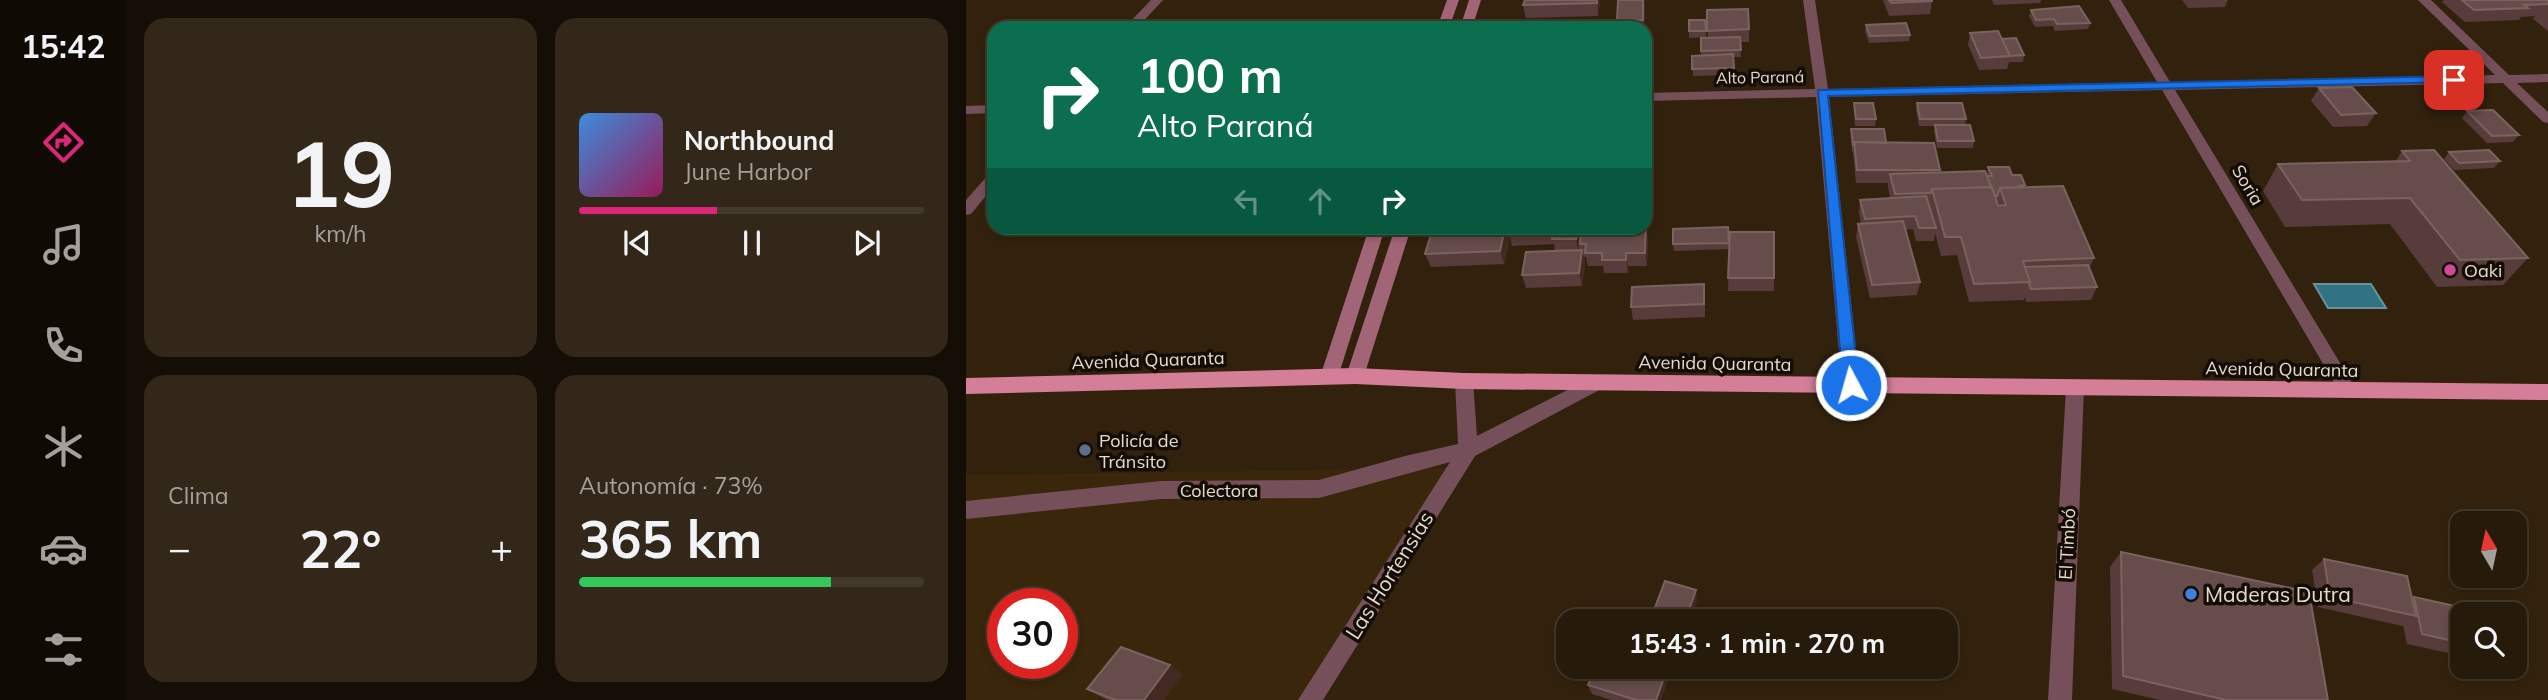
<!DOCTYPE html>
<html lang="es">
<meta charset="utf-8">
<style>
:root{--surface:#261a0a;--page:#322718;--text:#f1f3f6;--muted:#a4a19c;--line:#42382b;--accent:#db2777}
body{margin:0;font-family:Mulish,sans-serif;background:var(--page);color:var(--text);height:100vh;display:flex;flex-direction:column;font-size:26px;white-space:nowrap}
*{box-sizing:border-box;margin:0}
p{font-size:23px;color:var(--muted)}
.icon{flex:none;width:38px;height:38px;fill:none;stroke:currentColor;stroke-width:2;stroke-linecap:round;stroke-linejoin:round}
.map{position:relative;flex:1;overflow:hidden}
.sheet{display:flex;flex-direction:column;gap:18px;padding:18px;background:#150e06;width:840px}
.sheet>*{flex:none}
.hud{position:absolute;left:21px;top:21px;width:665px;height:214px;border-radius:21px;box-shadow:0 4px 10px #0003,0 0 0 2px var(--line);background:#0b6e4f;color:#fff;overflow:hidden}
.needle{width:46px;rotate:351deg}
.tools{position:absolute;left:1484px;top:511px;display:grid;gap:14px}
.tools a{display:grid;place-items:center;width:77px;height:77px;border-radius:14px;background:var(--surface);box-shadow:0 4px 10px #0003,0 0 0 2px var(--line);font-size:35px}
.speed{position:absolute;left:21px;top:588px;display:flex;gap:14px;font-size:35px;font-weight:700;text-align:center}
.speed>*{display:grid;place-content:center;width:91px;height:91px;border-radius:50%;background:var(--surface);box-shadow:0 4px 10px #0003,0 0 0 2px var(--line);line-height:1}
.speed .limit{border:10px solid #d22;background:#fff;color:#111}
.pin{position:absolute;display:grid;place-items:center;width:60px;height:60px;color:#fff;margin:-30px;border-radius:14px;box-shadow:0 4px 10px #0006}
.me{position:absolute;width:77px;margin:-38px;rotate:354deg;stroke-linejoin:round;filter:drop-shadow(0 0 5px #0008)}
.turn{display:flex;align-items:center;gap:24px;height:147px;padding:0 35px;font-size:32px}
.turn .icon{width:91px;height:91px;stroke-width:2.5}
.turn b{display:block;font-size:49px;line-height:60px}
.lanes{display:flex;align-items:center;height:66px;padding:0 35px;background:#0003;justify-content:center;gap:35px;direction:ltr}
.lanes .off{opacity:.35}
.big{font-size:52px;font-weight:700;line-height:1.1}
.sheet .widget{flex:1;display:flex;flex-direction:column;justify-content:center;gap:10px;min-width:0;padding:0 24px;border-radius:21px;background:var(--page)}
.sheet .dial{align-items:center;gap:0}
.dial b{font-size:91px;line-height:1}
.song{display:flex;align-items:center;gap:21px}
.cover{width:84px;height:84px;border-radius:10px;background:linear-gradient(135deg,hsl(210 70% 55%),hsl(330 70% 35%))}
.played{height:7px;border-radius:4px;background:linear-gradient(90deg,var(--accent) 40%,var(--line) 40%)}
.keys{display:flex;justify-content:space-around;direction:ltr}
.heat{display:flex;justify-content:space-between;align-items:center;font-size:38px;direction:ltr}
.charge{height:10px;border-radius:5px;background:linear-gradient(90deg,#34c759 73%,var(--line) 0)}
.sheet .tiles{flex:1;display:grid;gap:18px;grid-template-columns:repeat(2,1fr)}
.trip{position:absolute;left:590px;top:609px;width:402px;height:70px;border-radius:21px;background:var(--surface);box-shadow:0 4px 10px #0003,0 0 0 2px var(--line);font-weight:700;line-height:70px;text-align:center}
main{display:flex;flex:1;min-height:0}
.tabs{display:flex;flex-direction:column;width:126px;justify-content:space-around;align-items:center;background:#0f0a04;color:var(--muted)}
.tabs .icon{width:49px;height:49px}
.tabs .current{color:var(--accent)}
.tabs b{font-size:32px;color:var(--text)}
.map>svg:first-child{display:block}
</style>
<main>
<nav class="tabs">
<b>15:42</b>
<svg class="icon current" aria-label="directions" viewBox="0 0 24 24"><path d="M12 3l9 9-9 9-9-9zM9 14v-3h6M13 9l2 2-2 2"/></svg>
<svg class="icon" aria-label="music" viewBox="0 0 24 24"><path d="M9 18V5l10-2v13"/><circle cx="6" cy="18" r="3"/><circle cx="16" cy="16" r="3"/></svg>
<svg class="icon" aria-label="phone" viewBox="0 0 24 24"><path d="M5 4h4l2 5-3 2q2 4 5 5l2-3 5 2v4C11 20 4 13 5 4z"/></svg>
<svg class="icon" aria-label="climate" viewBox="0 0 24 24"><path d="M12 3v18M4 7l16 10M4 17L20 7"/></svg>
<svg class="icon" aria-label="car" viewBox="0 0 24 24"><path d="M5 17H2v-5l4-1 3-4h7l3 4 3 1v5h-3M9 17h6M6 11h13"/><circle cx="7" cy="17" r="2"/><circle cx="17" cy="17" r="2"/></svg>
<svg class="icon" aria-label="filters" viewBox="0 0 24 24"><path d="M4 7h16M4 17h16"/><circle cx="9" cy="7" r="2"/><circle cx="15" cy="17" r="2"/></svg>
</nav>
<section class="sheet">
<div class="tiles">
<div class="widget dial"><b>19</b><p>km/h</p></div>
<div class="widget">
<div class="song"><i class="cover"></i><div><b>Northbound</b><p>June Harbor</p></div></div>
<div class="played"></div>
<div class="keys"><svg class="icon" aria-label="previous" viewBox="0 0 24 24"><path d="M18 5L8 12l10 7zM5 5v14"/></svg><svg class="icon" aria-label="pause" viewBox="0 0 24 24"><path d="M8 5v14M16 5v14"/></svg><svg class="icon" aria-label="next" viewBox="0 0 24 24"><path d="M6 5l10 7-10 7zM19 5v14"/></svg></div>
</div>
<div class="widget"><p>Clima</p>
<div class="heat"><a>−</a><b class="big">22°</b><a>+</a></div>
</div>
<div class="widget"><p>Autonomía · 73%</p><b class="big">365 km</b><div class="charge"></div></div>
</div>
</section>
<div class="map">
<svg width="1582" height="700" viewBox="0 0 1582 700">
<rect width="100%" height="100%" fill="#32220d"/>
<path fill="#3a260a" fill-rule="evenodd" d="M493 468 342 700H0V475ZM37 604H96V663H37Z"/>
<path fill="#317384" stroke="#67929a" stroke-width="2" d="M1348 284H1405L1420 308H1362Z"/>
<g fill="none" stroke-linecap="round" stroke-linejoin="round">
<path fill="#754f5a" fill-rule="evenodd" d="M185 0H197L171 28H158Z
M837 0H849L862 89 1191 82 1143 0H1155L1204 82 1529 75 1452 0H1465L1543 75 1582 74V82L1551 83 1582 112V123L1577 122 1537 83 1209 90 1388 386 1391 391 1388 396 1382 398 1376 396 1196 90 863 97 894 385 891 390H879L876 385 850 97 679 101V93L849 89Z
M28 105V113L0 114V106Z
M28 172V186L5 214 0 215V200L23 174Z
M498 374 504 376 507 381 511 436 625 378H637L640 383 637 388 509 456 357 700H332L484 462 353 498 195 499 0 519V501L195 481 353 480 439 456 492 444 489 381 492 376Z
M1109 381 1115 383 1118 388 1106 700H1082L1100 388 1103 383Z"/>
<path fill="#a26577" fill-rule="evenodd" d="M481 0H493L483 28H471Z
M503 0H515L506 28H494Z
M403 228H419L372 377 369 382H357L354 377Z
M429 228H445L398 376 395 381H383L380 376Z"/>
<path fill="#d47e98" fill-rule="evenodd" d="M389 368 498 373 1582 384V400L498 389 389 384 0 394V378Z"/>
</g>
<path fill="#573c3b" d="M559 0H634V2L632 16 560 18 557 5Z
M652 0H679L678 28H605L651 23Z
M917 0H966V1L964 14 923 16Z
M1026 0H1075L1074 3 1028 5Z
M1216 0H1262L1259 7 1222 8Z
M1478 0H1582V31L1567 19 1569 16 1555 17 1553 20 1499 22 1476 2Z
M741 10 783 29V42H774L775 57H767L768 75 727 76 726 56 735 55V38H742Z
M1065 10 1124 23 1122 29 1089 31 1087 26 1069 27 1063 16Z
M723 20H739L740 37 723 38Z
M900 25 944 35 943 41 903 43 899 31Z
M1004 33 1036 39 1058 55 1057 62H1043L1041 69 1013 70 1002 45Z
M679 48H681L682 61 681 76H679Z
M1353 88 1410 113 1401 126 1367 127 1345 101Z
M888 103 910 119 909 126H889L888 110Z
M951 103 1000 119 999 125 1008 141 1007 148H971L968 132 969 126H953L950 110Z
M1501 111 1553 135 1547 142 1521 143 1496 118Z
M885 129 920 143 974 170 973 173 1021 174 1022 167 1046 175 1059 185 1058 187 1128 258 1123 269 1131 287 1125 300 1060 302 1059 297 1058 300 1003 302 991 255 975 256 969 233 968 241H950L947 229 939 230 954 282 951 295 904 298 890 237 892 224 895 223 893 213 894 200 924 198 922 187V183H890L887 152H886L885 136Z
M1436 151 1562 258 1537 285 1471 287 1424 224 1319 227 1297 191 1312 164 1430 161Z
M1483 152 1534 161 1528 168 1488 170 1478 159Z
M762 227 763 246 808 232V291H762L763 249 708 251 707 244Z
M467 228H679L682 238 681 266H662V273H638L637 266H622L620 257H618L619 263 616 286 560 288 556 275 589 251 588 244 546 246 544 237 538 264 465 267 459 254Z
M739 297V317L667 320 665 307Z
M1155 552 1362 700H1194L1146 689 1144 567Z
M1358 559 1446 598 1448 597 1496 614V656L1441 644 1437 625 1436 626 1352 607 1346 570Z
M217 674 198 700H141L121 689Z
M622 685 695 700H645L626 694Z"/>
<path fill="#422a22" d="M631 0H634V2L632 16Z
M677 0H679L678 28 677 20Z
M681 48 682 61 681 76 680 63Z
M680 225 682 238 681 266 679 253Z
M539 228H544L542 233 544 237 538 264 534 251Z
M611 228 614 240 612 252 610 239Z
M616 250 619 263 616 286 613 273Z
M660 253 662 266V273L660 260Z
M730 590 731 601 724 621H719Z
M204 665 217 674 198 700H178Z
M702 667H707L695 700H690Z"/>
<path fill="#664d4b" stroke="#7a635f" stroke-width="2" d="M559 0H631V3L557 5Z
M652 0H677V20L651 21Z
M923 0H966V1L925 3Z
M1496 0H1582V4L1558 5 1562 8 1508 10Z
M1113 6 1124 23 1091 24 1088 19 1070 20 1065 10Z
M782 9 783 29 741 31V10Z
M723 20H739L740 31H723Z
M671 23V28H605L606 24Z
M940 23 944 35 904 36 900 25Z
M1032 31 1044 56 1015 58 1004 33Z
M774 37 775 50 735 51V38Z
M1050 38 1058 55 1044 56 1036 39Z
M679 48H681L680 63H679Z
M767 54 768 68 726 69V56Z
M1386 87 1410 113 1375 115 1353 88Z
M888 103H907L910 119H890Z
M951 103H996L1000 119H954Z
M1527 110 1553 135 1526 136 1501 111Z
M969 125H1004L1008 141H972Z
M885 129H918L920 143 888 142 889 145H887Z
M888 142 968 143 974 170H891Z
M1468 150 1562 258 1494 260 1444 198 1336 200 1312 164 1444 161 1436 151Z
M1523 150 1534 161 1493 163 1483 152Z
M1022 167H1043L1046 175H1055L1059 185 1053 186 1054 187 1034 188 1031 196H1029L1021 176H1026Z
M1019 171 1025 187 966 189 965 193 929 194 924 174Z
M1097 186 1128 258 1057 261 1064 282 1008 284 995 237H979L966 189 1026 187 1032 206 1040 205 1034 188Z
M960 196 970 228H953L949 216 899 219 894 200Z
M937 221 954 282 906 285 892 224Z
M679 225H680L679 253H660V260H636V253H619L620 244H614L615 228H679Z
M762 227 763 243 707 244V229Z
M467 228H539L534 251 459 254Z
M543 228H611L610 239H586L587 231 542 233Z
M764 232H808V278H762Z
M616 250 613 273 556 275 560 252Z
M1122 265 1131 287 1065 289 1063 284 1064 282 1059 267Z
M738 284V304L665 307 666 287Z
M1155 552 1343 592 1362 700H1260L1157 676Z
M1358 559 1441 576 1450 616 1364 597Z
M699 581 730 590 719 621H684Z
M1448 597 1525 614H1496V643L1456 634Z
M651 617 664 621H649Z
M155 647 204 665 178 700H149L121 689Z
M630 667H702L690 700H670L622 685Z"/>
<path fill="#1a73e8" stroke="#114b97" stroke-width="2" d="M1488 76 1492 77V82L862 96 893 385 891 390H879L877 385 852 90Z"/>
<circle fill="#d1479c" stroke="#140d05" stroke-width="2.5" cx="1484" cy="270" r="7"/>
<circle fill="#5c6f8a" stroke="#140d05" stroke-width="2.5" cx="119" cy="450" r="7"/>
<circle fill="#3f7fe0" stroke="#140d05" stroke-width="2.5" cx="1225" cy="594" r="7"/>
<g text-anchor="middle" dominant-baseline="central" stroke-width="7" stroke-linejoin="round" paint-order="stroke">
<g font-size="16" fill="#e5dacd" stroke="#140d05">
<text transform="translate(794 77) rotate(-1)">Alto Paraná</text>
</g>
<g font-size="18" fill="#e5dacd" stroke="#140d05">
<text transform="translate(1282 185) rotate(59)">Soria</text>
<text transform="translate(182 360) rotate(-2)">Avenida Quaranta</text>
<text transform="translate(749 363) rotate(1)">Avenida Quaranta</text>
<text transform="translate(1316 369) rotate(1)">Avenida Quaranta</text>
<text x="253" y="490">Colectora</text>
<text transform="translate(1101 544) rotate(-87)">El Timbó</text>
</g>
<g font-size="18" fill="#e5dacd" stroke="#140d05" text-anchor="start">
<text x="1498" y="270">Oaki</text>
<text x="133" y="440">Policía de<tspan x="133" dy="21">Tránsito</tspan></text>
</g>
<g font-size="21" fill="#e5dacd" stroke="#140d05">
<text transform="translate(423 575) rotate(-58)">Las Hortensias</text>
</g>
<g font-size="21" fill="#e5dacd" stroke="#140d05" text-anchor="start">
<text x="1239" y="594">Maderas Dutra</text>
</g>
</g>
</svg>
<div class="tools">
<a><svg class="needle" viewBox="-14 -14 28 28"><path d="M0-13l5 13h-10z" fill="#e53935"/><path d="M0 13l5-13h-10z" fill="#a4a19c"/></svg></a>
<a><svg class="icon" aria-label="search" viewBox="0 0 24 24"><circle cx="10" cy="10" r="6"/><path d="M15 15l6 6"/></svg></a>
</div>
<div class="speed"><div class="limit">30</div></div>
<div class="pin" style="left:1488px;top:80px;background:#d93025"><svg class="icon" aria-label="arrive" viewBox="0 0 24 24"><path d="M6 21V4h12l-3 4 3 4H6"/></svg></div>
<svg class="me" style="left:885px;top:385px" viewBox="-20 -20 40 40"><circle r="17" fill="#1a73e8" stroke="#fff" stroke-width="3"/><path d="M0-11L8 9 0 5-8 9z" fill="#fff"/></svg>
<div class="trip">15:43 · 1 min · 270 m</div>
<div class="hud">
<div class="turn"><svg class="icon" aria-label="right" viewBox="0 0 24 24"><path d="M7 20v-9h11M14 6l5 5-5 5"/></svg><div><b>100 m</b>Alto Paraná</div></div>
<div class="lanes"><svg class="icon off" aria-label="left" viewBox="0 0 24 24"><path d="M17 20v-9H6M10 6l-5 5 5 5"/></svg><svg class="icon off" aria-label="ahead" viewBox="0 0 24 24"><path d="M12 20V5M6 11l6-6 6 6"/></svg><svg class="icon" aria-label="right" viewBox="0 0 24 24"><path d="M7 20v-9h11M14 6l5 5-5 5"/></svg></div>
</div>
</div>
</main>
